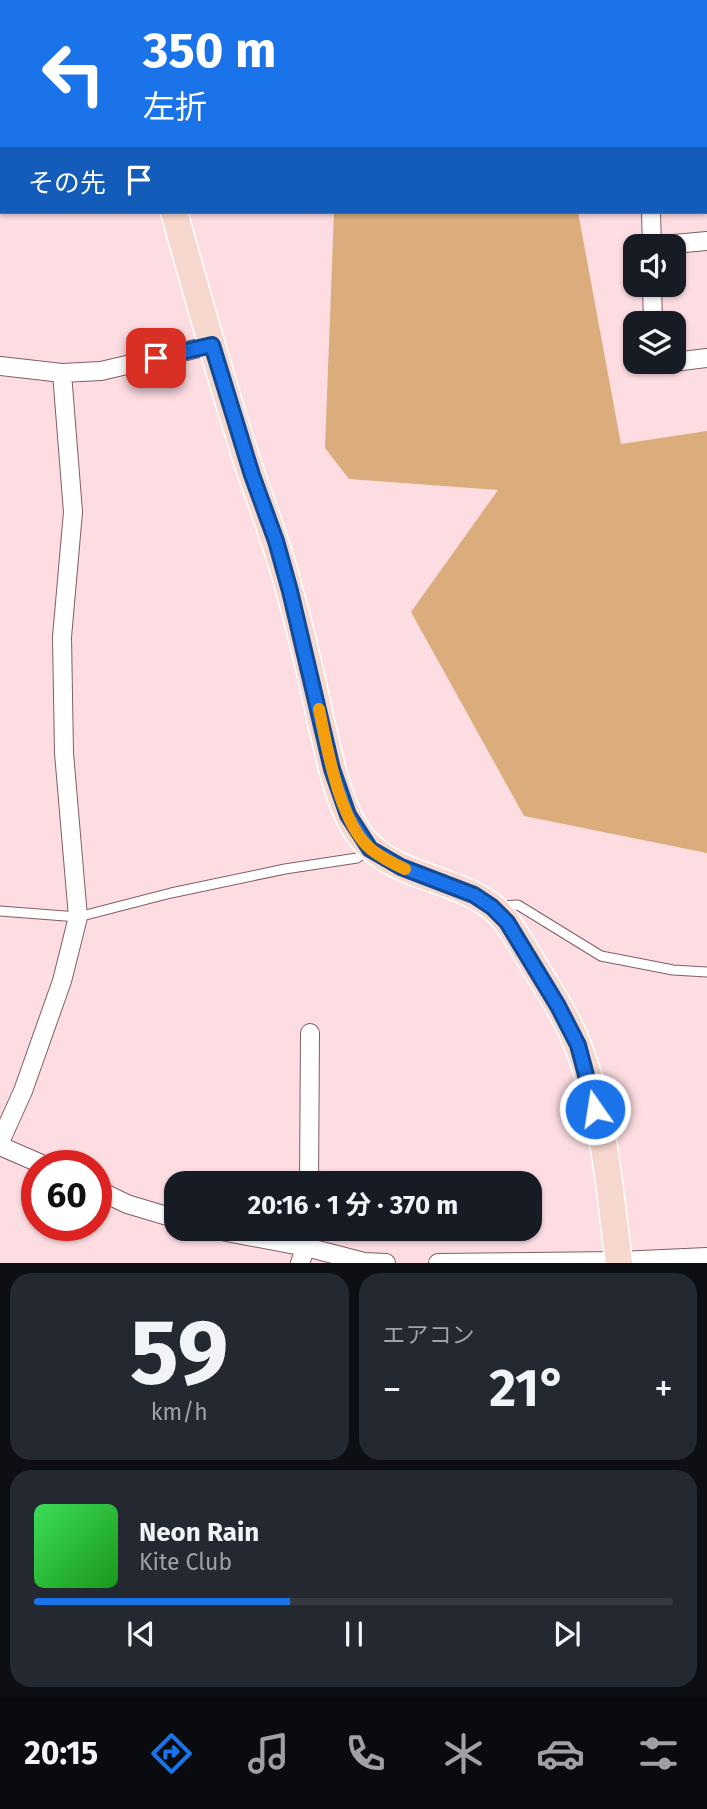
<!DOCTYPE html>
<html lang="ja">
<meta charset="utf-8">
<style>
:root{--surface:#171b24;--page:#242831;--text:#f1f3f6;--muted:#9ea1a6;--line:#363941;--accent:#1a73e8}
body{margin:0;font-family:"Fira Sans","Noto Sans JP",sans-serif;background:var(--page);color:var(--text);height:100vh;display:flex;flex-direction:column;font-size:26px;white-space:nowrap}
*{box-sizing:border-box;margin:0}
p{font-size:23px;color:var(--muted)}
.icon{flex:none;width:38px;height:38px;fill:none;stroke:currentColor;stroke-width:2;stroke-linecap:round;stroke-linejoin:round}
.map{position:relative;height:1263px;overflow:hidden}
.drawer{display:flex;flex-direction:column;gap:10px;padding:10px;background:#0d0f14;flex:1}
.drawer>*{flex:none}
.guide{position:absolute;left:0px;top:0px;width:707px;height:214px;box-shadow:0 2px 5px #0004;background:#1a73e8;color:#fff;overflow:hidden}
.tools{position:absolute;left:623px;top:234px;display:grid;gap:14px}
.tools a{display:grid;place-items:center;width:63px;height:63px;border-radius:14px;background:var(--surface);box-shadow:0 2px 5px #0004;font-size:35px}
.speed{position:absolute;left:21px;top:1150px;display:flex;gap:14px;font-size:35px;font-weight:700;text-align:center}
.speed>*{display:grid;place-content:center;width:91px;height:91px;border-radius:50%;background:var(--surface);box-shadow:0 2px 5px #0004;line-height:1}
.speed .limit{border:10px solid #d22;background:#fff;color:#111}
.pin{position:absolute;display:grid;place-items:center;width:60px;height:60px;color:#fff;margin:-30px;border-radius:14px;box-shadow:0 4px 10px #0006}
.me{position:absolute;width:77px;margin:-38px;rotate:347deg;stroke-linejoin:round;filter:drop-shadow(0 0 5px #0008)}
.turn{display:flex;align-items:center;gap:24px;height:147px;padding:0 28px;font-size:32px}
.turn .icon{width:91px;height:91px;stroke-width:2.5}
.turn b{display:block;font-size:49px;line-height:60px}
.then{display:flex;align-items:center;height:66px;padding:0 28px;background:#0003;gap:14px;font-size:26px}
.big{font-size:52px;font-weight:700;line-height:1.1}
.drawer .widget{flex:1;display:flex;flex-direction:column;justify-content:center;gap:10px;min-width:0;padding:0 24px;border-radius:21px;background:var(--page)}
.drawer .dial{align-items:center;gap:0}
.dial b{font-size:91px;line-height:1}
.song{display:flex;align-items:center;gap:21px}
.cover{width:84px;height:84px;border-radius:10px;background:linear-gradient(135deg,hsl(130 70% 55%),hsl(120 70% 35%))}
.played{height:7px;border-radius:4px;background:linear-gradient(90deg,var(--accent) 40%,var(--line) 40%)}
.keys{display:flex;justify-content:space-around;direction:ltr}
.heat{display:flex;justify-content:space-between;align-items:center;font-size:38px;direction:ltr}
.drawer .tiles{flex:1;display:grid;gap:10px;grid-template-columns:1fr 1fr}
.widget:last-child{grid-column:span 2}
.trip{position:absolute;left:164px;top:1171px;width:378px;height:70px;border-radius:21px;background:var(--surface);box-shadow:0 2px 5px #0004;font-weight:700;line-height:70px;text-align:center}
.tabs{display:flex;height:112px;justify-content:space-around;align-items:center;background:#090b0e;color:var(--muted)}
.tabs .icon{width:49px;height:49px}
.tabs .on{color:var(--accent)}
.tabs b{font-size:32px;color:var(--text)}
.map>svg:first-child{display:block}
</style>
<div class="map">
<svg width="707" height="1263" viewBox="0 0 707 1263">
<rect width="100%" height="100%" fill="#fedde2"/>
<path fill="#dbac7c" d="M334 212H578L621 444 707 431V853L524 816 411 612 498 490 349 479 325 448Z"/>
<g fill="none" stroke-linecap="round" stroke-linejoin="round">
<g stroke="#805e64" stroke-width="11">
<path id="service" d="M501 906 518 905 601 956 673 970 707 972
M0 911 78 917 171 893 285 869 357 858 370 849"/>
</g>
<g stroke="#805e64" stroke-width="20">
<path id="minor" d="M672 0 674 2
M703 2 706 0
M651 212 652 247
M652 246 707 241
M652 285 653 324
M654 362V364L673 362
M674 362 707 358
M0 366 62 373 101 371 212 345
M0 1142 23 1091 62 981 78 917 64 753 62 637 73 512 62 373
M0 1146 46 1166
M309 1183 310 1033
M96 1189 127 1204 177 1219
M206 1228 306 1247 364 1262 386 1263
M300 1263 306 1247 307 1228
M438 1263 619 1261 707 1257"/>
</g>
<g stroke="#805e64" stroke-width="27">
<path id="secondary" d="M0 48H2
M0 76H2
M705 87H707
M705 114H707"/>
</g>
<g stroke="#fff" stroke-width="29">
<path id="primary" d="M113 0V2
M174 212C199 300 223 389 252 476 265 513 279 550 289 589 301 631 311 674 320 717 328 750 334 784 348 815 376 878 441 871 490 905 509 919 520 943 532 962 548 989 567 1017 578 1046 604 1111 610 1194 619 1263"/>
</g>
<g stroke="#fff" stroke-width="34">
<path id="motorway" d="M635 0V2"/>
</g>
<use href="#service" stroke="#fff" stroke-width="9"/>
<use href="#minor" stroke="#fff" stroke-width="18"/>
<use href="#secondary" stroke="#fff" stroke-width="24"/>
<use href="#primary" stroke="#f7d8cf" stroke-width="26"/>
<use href="#motorway" stroke="#f2beaf" stroke-width="32"/>
</g>
<g fill="none" stroke-linecap="round" stroke-linejoin="round">
<g stroke="#114b97" stroke-width="18">
<path id="route" d="M156 358 212 345 252 475 276 541 290 591 332 769 348 815 370 849 401 867 474 895 492 907 507 922 558 1006 578 1045 595 1109"/>
</g>
<use href="#route" stroke="#1a73e8" stroke-width="12"/>
<path stroke="#f59e0b" stroke-width="12" d="M319 709C327 748 340 825 372 850 381 857 394 864 405 869"/>
</g>
</svg>
<div class="tools">
<a><svg class="icon" aria-label="sound" viewBox="0 0 24 24"><path d="M4 9h4l5-4v14l-5-4H4zM17 9q2 3 0 6"/></svg></a>
<a><svg class="icon" aria-label="layers" viewBox="0 0 24 24"><path d="M12 4l9 5-9 5-9-5zM3 14l9 5 9-5"/></svg></a>
</div>
<div class="speed"><div class="limit">60</div></div>
<div class="pin" style="left:156px;top:358px;background:#d93025"><svg class="icon" aria-label="arrive" viewBox="0 0 24 24"><path d="M6 21V4h12l-3 4 3 4H6"/></svg></div>
<svg class="me" style="left:595px;top:1109px" viewBox="-20 -20 40 40"><circle r="17" fill="#1a73e8" stroke="#fff" stroke-width="3"/><path d="M0-11L8 9 0 5-8 9z" fill="#fff"/></svg>
<div class="trip">20:16 · 1 分 · 370 m</div>
<div class="guide">
<div class="turn"><svg class="icon" aria-label="left" viewBox="0 0 24 24"><path d="M17 20v-9H6M10 6l-5 5 5 5"/></svg><div><b>350 m</b>左折</div></div>
<div class="then">その先<svg class="icon" aria-label="arrive" viewBox="0 0 24 24"><path d="M6 21V4h12l-3 4 3 4H6"/></svg></div>
</div>
</div>
<section class="drawer">
<div class="tiles">
<div class="widget dial"><b>59</b><p>km/h</p></div>
<div class="widget"><p>エアコン</p>
<div class="heat"><a>−</a><b class="big">21°</b><a>+</a></div>
</div>
<div class="widget">
<div class="song"><i class="cover"></i><div><b>Neon Rain</b><p>Kite Club</p></div></div>
<div class="played"></div>
<div class="keys"><svg class="icon" aria-label="previous" viewBox="0 0 24 24"><path d="M18 5L8 12l10 7zM5 5v14"/></svg><svg class="icon" aria-label="pause" viewBox="0 0 24 24"><path d="M8 5v14M16 5v14"/></svg><svg class="icon" aria-label="next" viewBox="0 0 24 24"><path d="M6 5l10 7-10 7zM19 5v14"/></svg></div>
</div>
</div>
</section>
<nav class="tabs">
<b>20:15</b>
<svg class="icon on" aria-label="directions" viewBox="0 0 24 24"><path d="M12 3l9 9-9 9-9-9zM9 14v-3h6M13 9l2 2-2 2"/></svg>
<svg class="icon" aria-label="music" viewBox="0 0 24 24"><path d="M9 18V5l10-2v13"/><circle cx="6" cy="18" r="3"/><circle cx="16" cy="16" r="3"/></svg>
<svg class="icon" aria-label="phone" viewBox="0 0 24 24"><path d="M5 4h4l2 5-3 2q2 4 5 5l2-3 5 2v4C11 20 4 13 5 4z"/></svg>
<svg class="icon" aria-label="climate" viewBox="0 0 24 24"><path d="M12 3v18M4 7l16 10M4 17L20 7"/></svg>
<svg class="icon" aria-label="car" viewBox="0 0 24 24"><path d="M5 17H2v-5l4-1 3-4h7l3 4 3 1v5h-3M9 17h6M6 11h13"/><circle cx="7" cy="17" r="2"/><circle cx="17" cy="17" r="2"/></svg>
<svg class="icon" aria-label="filters" viewBox="0 0 24 24"><path d="M4 7h16M4 17h16"/><circle cx="9" cy="7" r="2"/><circle cx="15" cy="17" r="2"/></svg>
</nav>
